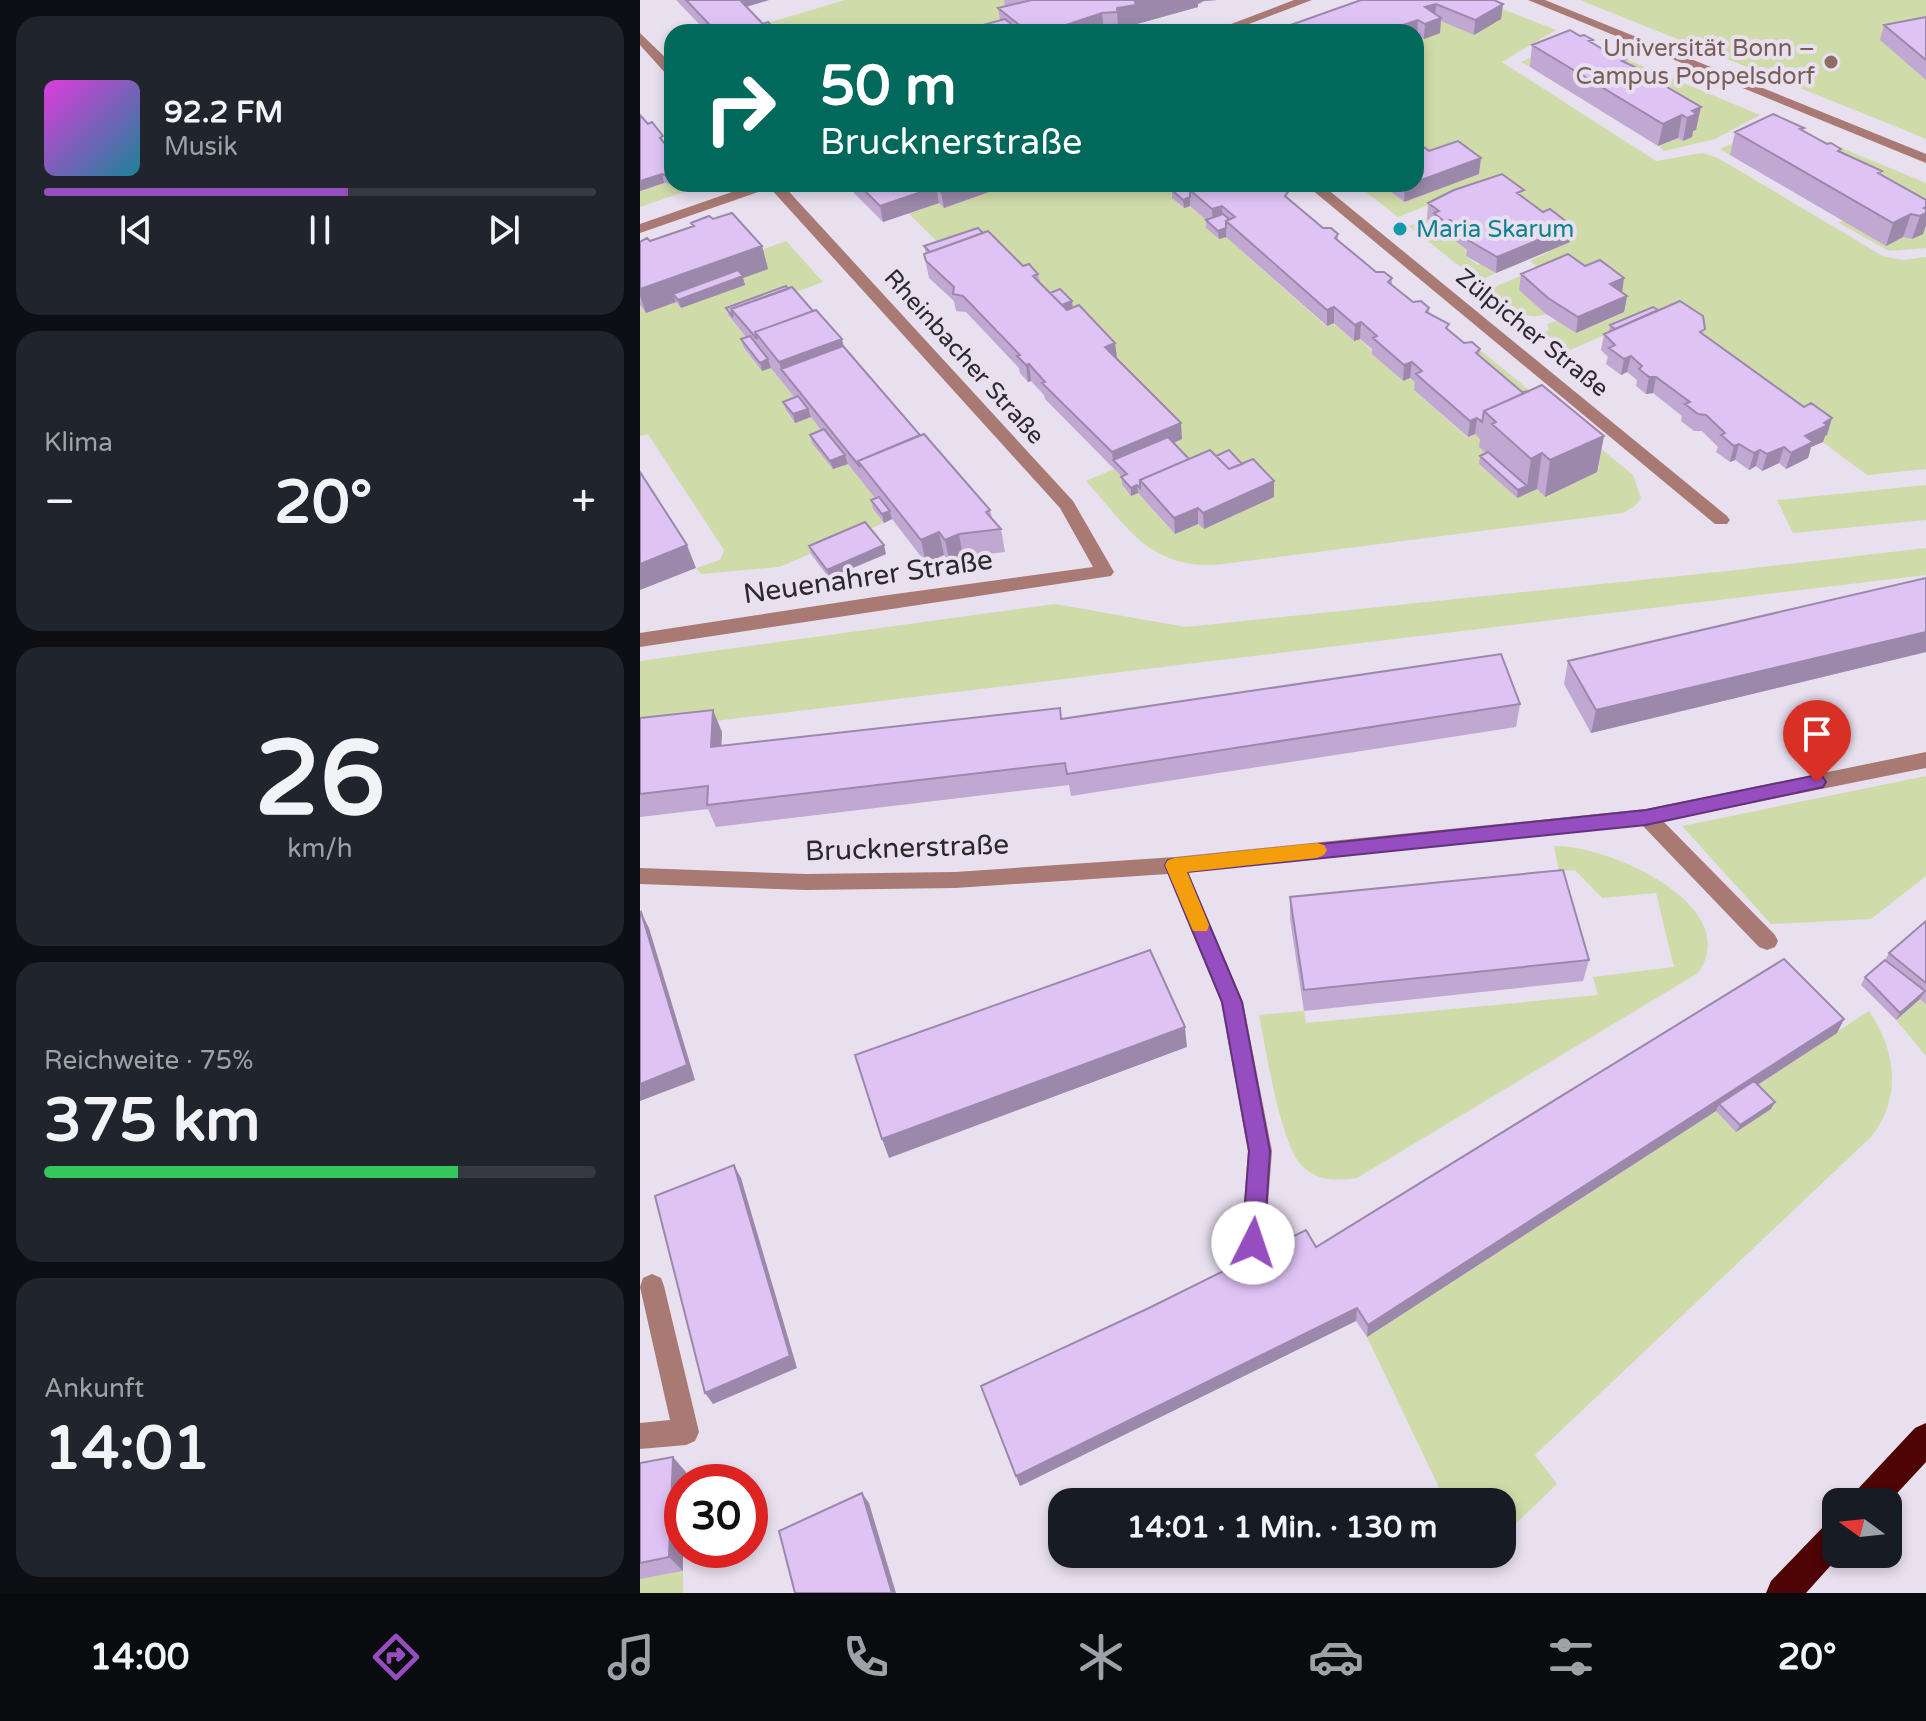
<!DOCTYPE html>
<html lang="de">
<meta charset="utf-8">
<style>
:root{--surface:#171b24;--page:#20242c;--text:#f1f3f6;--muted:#9ea1a6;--line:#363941;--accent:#964dbf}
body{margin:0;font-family:"Varela Round",sans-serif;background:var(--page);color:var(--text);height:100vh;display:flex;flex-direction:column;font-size:30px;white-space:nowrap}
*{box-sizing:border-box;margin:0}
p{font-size:26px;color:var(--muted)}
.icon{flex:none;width:44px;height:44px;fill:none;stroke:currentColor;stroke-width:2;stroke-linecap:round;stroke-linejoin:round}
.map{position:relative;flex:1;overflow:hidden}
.panel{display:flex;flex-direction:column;gap:16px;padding:16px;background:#0d0f14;width:640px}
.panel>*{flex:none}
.hud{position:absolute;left:24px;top:24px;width:760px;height:168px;border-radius:24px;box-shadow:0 4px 12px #0003;background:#00695c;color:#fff;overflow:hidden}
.needle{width:52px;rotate:285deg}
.tools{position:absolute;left:1182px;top:1488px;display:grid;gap:16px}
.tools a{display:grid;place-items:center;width:80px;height:80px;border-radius:16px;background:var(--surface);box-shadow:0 4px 12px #0003;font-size:40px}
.speed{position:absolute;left:24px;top:1464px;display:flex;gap:16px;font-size:40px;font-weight:700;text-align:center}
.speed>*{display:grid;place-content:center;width:104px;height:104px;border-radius:50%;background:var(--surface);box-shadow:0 4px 12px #0003;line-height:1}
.speed .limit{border:12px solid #d22;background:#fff;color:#111}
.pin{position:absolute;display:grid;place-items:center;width:68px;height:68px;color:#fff;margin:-82px -34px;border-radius:50% 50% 50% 0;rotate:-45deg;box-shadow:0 0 8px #0007}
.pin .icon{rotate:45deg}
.me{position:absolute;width:88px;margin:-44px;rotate:4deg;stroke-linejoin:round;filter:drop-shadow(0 0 6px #0008)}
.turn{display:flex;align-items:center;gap:28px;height:168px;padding:0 24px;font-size:36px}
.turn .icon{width:104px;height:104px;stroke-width:2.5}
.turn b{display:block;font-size:56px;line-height:68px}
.big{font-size:60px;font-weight:800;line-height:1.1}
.panel .card{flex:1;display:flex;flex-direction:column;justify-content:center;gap:12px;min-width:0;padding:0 28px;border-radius:24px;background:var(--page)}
.panel .dial{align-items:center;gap:0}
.dial b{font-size:104px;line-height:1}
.song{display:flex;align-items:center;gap:24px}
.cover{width:96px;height:96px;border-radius:12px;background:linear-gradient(135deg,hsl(300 70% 55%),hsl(190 70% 35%))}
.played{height:8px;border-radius:4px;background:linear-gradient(90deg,var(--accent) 55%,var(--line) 55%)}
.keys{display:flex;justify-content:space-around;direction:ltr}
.heat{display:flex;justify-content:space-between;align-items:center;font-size:44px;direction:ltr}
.charge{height:12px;border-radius:6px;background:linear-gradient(90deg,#34c759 75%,var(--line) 0)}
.trip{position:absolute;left:408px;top:1488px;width:468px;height:80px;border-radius:24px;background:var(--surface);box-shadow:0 4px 12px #0003;font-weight:800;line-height:80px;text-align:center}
.tab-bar{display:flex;height:128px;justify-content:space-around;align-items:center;background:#090b0e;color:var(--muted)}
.tab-bar .icon{width:56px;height:56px}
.tab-bar .active{color:var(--accent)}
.tab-bar b{font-size:36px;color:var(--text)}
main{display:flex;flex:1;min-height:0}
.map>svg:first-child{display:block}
</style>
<main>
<section class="panel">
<div class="card">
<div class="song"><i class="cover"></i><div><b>92.2 FM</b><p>Musik</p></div></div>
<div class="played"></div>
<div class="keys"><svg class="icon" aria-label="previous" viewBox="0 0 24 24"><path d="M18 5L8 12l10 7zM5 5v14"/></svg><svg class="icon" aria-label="pause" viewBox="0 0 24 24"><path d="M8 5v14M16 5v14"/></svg><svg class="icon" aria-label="next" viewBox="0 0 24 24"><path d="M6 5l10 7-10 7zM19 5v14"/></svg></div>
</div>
<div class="card"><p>Klima</p>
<div class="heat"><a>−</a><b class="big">20°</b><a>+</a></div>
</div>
<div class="card dial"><b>26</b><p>km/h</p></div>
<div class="card"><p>Reichweite · 75%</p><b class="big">375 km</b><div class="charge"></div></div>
<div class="card"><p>Ankunft</p><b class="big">14:01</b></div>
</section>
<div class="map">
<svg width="1286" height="1593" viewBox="0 0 1286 1593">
<rect width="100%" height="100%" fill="#e8dfef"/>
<path fill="#d0dbaa" d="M205 0H384L364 32H119L114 27Z
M940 0H1286V139L1252 125Z
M852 5 916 30 862 62 1016 161 1062 153 1078 158 1243 256 1263 260 1286 257V469L1227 475 1011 315 928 351 905 333 909 329 907 324 918 320 936 333 983 313 896 304 906 314C885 323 866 303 850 289L899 268 890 261 909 252 807 198 758 217 716 184H741L764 202 838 174 776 155V35L784 23Z
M943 41 1120 115 1075 139 1024 151 1019 146 1038 138 1043 141 927 53 890 67 881 62 926 42Z
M1139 122 1286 183V248L1249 251 1199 223 1203 220 1268 237 1128 137 1090 155 1080 149Z
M24 183 29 184H67L0 207V191Z
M371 184 527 186 538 196 533 199 543 208 550 206 573 226 578 239 586 237 686 326 694 323 714 341 720 339 762 381 771 378 781 387 775 391 827 437 835 434 847 444 852 458 840 465 877 498 897 489 905 497 956 472 835 369 839 349 993 475 1001 498 995 506 983 513 574 565C507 567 486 525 446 481L474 469 488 483 482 486 491 496 498 493 535 534 558 524 564 529 634 497 555 473 528 446 542 439 304 248 268 213 299 203 304 208Z
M787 219 832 254 827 257 838 265 843 263 856 273 838 281 769 226Z
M146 241 183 282 89 317 112 344 104 348 122 371 131 368 160 405 146 411 155 423 171 417 187 438 193 469 208 464 241 505 233 509 244 523 139 567 61 574 56 568 80 560 84 550 8 434 0 436V305L6 313 36 302 41 308 104 285 100 279 116 252Z
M1286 485V520L1153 533 1137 500Z
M1286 548V575L0 730V661L415 604 546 627 1088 571Z
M1286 776V876L1231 919 1131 924 1042 826Z
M914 846C966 844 1106 905 1058 973L717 1178C697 1181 678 1181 663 1167 640 1145 626 1049 619 1015L664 1011 666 1023 958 995 953 977 1034 967 1016 893 962 898 935 870 919 871Z
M1280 999 1286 1003V1056L1256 1020Z
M1229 1011C1256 1051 1262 1096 1232 1136L895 1455 917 1484 862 1537V1502H806L727 1337 1076 1111 1097 1132 1111 1088Z
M43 1571V1593H0V1579Z"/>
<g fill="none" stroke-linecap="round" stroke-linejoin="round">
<path fill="#a97a74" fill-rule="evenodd" d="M654 0H672L588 32H570Z
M888 0H905L1286 154V163Z
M0 33 32 64V76L27 75 0 45Z
M115 184H142L433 501 474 572 471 576 0 647V633L241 596 453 567 420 508 130 188 0 233V224Z
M665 184H681L1087 516 1090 520 1087 524H1075Z
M1286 752V768L1023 821 1135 935 1138 941 1135 947 1127 950 1119 947 1002 825 548 872 603 1002 632 1151 625 1243 622 1251 613 1254 604 1251 601 1243 608 1151 581 1002 528 874 315 888 166 890 0 884V868L166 874 315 872 535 857 1006 809Z
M12 1274 21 1278 24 1286 59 1432 55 1441 46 1445 0 1449V1423L30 1420 0 1287 3 1278Z"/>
<path fill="#4e0304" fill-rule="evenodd" d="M1286 1423V1462L1248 1503 1211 1502 1216 1491 1275 1428Z
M1196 1520V1554H1201L1166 1593H1126L1131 1581 1185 1525Z"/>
</g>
<path fill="#c0a8d2" d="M36 0H129L107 7 123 24 137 32H63L62 27Z
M364 0H577L564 1 558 4V7L497 24V27L479 30V32H317L360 20 358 8 365 7Z
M721 0 863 4 861 19 834 35 801 21 800 33 784 39 776 35V32Z
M1286 17V80L1240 40 1244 25Z
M953 44 971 54 986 59V62L1020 79 1019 83 1056 130 1053 131 1052 137 1043 141 1038 138 1018 146 890 67 892 45Z
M0 115 8 124 12 122 29 184 24 183 0 191Z
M1164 128 1163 131 1187 144 1201 149 1200 152 1242 171 1241 175 1286 200V225L1283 234 1272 239 1263 237 1246 246 1090 155 1095 132Z
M789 151 839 174 764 202 741 184H776Z
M212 184H371L304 208 299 203 243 222 214 193Z
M516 184H630L683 228 698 234V240L736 272 752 278V285L773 302 789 308V313L824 343 840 349 839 355 882 392 964 436 957 472 905 497 897 489 877 498 839 464 840 456 846 453 839 447 840 439 835 434 828 437 774 390 775 382 770 378 763 381 732 354V349L720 339 714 341 694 323 687 326 586 237 579 239 566 228V220L550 206 544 208 532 198V190L527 186 520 188Z
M883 197 903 212 932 226 930 242 856 273 826 256 827 250 809 236 804 238 793 229V223L787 219 788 203Z
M73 219 122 246 128 269 103 278 105 285 41 308 36 302 6 313 0 305V242L10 241 52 226 51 223Z
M284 246 383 266 398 274 400 282 410 293 433 308 475 343 477 358 542 439 534 443 549 459 576 456 634 497 564 529 558 524 535 534 498 493 491 496 482 485V477L405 399 404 395 391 381 388 382 380 373 379 368 326 312 316 311 314 301 289 278 284 254H286Z
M881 274 987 296 984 312 936 333 906 314 879 290Z
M86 308 203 346 280 435 350 510 352 518 361 529 365 552 323 557 310 563 304 555 286 563 252 519 244 523 233 509 231 500 235 498 208 464 193 469 172 443 170 435 181 430 171 417 155 423 146 410 143 402 155 398 130 367 122 371 104 348 101 339 106 337 89 316Z
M1018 310 1064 335 1187 435 1185 436 1183 442 1171 447 1168 458 1146 469 1139 463 1122 471 1116 466 1109 470 1095 460 1090 462 1076 452 1078 447 1062 431H1054L1041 421 1042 416 1013 393 1006 394 996 386 997 380 987 372 981 375 966 364 968 357 961 350 964 334 969 332 970 325Z
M169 546 246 554 189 578 171 554Z
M1286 652 951 733 924 684 928 661Z
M880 704 876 727 431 796 429 785 76 827 68 809 0 817V718L82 732 81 746 422 719Z
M650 897 949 960 943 981 664 1011 650 919Z
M1286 921V1004L1280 999 1256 1020 1221 985 1225 977 1245 960 1249 953Z
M1204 1019 1197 1033 1118 1085 1135 1102 1131 1109 1096 1132 1076 1111 727 1337 716 1321 380 1486 341 1386 676 1247Z
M0 1463 46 1472V1482H42L43 1571 0 1579Z"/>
<path fill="#9c88ab" d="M96 0H129L98 9Z
M504 0H577L564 1 558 4V7L497 24V27L479 30 478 32 477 8Z
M796 4 795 19 785 7Z
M863 4 861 19 834 35 835 20Z
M462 13 464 32H405Z
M801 18 800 33 784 39 785 24Z
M778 20 777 35 776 32H747V30Z
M1061 107 1056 130 1053 131 1052 137 1043 141 1047 118 1052 111Z
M1042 115 1038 138 1018 146 1023 124Z
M841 158 839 174 764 202 765 186 776 184V182Z
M32 173V182L29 184 27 176Z
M22 174 24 183 0 191V181Z
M324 184H329L332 198 304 208 301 192Z
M347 184H371L332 198 330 190Z
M520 184H527V186L520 188Z
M296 187 299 203 243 222 240 206Z
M550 197V206L544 208 543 200Z
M582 206 583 222 573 226 572 209Z
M1286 207V225L1283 234 1272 239 1280 216 1284 208Z
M1271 214 1263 237 1246 246 1253 223Z
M810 220 809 236 804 238 805 222Z
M932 226 930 242 856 273 857 257Z
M586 228V237L579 239 578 231Z
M122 246 128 269 103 278 105 285 41 308 38 300 33 294 36 302 6 313 0 296V289Z
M984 278 982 294 970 284Z
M987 296 984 312 936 333 938 317Z
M432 301 433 309 418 315 417 307Z
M694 307V323L687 326V310Z
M721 322 720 339 714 341 715 325Z
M202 339 207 362 141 369 139 362Z
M475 343 477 359 465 347Z
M991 356 987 372 981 375 984 359Z
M128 359 131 368 122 371 120 363Z
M772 362 770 378 763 381 764 365Z
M389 364 391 381 388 382 386 365Z
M1009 377H1016L1013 393 1006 394Z
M168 409 171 417 155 423 153 414Z
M837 418 835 434 828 437 830 421Z
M1192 418 1187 435 1185 436 1183 442 1171 447 1168 458 1146 469 1151 453 1165 436Z
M541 423 542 439 479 467 473 460 474 469 472 452Z
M964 436 957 472 905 497 910 460Z
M1099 444 1095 460 1090 462 1094 446Z
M1144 447 1139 463 1122 471 1127 454Z
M1120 450 1116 466 1109 470 1114 453Z
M902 453 897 489 877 498 878 490 887 486 891 459Z
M205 455 208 464 193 469 190 461Z
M634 481V497L564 529 563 513Z
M497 485 498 493 491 496V488Z
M558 508V524L535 534 534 518Z
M250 511 252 519 244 523 242 514Z
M299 532 304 555 286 563 281 540Z
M319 534 323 557 310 563 305 540Z
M47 545 56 568 0 590V564Z
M244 545 246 554 189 578 187 570Z
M1286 632V652L951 733 956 710Z
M73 710 82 732 80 770 71 747Z
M1 912 9 928 55 1080 0 1101Z
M1285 991 1280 999 1256 1020 1260 1013Z
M1204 1019 1197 1033 1083 1107 1079 1104 1076 1111 727 1337 728 1325Z
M545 1027 547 1047 249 1158 242 1139Z
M1135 1102 1131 1109 1096 1132 1100 1125Z
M94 1165 101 1178 157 1368 73 1404 65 1393Z
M717 1308 716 1321 380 1486 376 1476Z
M33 1457 46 1472V1482H42L43 1571 29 1557Z
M222 1493 229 1503 256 1593H252Z"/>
<path fill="#dfc3f4" stroke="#9c88ab" stroke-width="2" d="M46 0H100L123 24 128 22 137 32H67L61 26 69 24Z
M386 0H504L495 2 496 5 477 8V12L462 13 405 32H388L358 8 388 1Z
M721 0H854L863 4 835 20 796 4 785 7 801 18 785 24 778 20 747 30 750 32H631Z
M1286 17V60L1244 25Z
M365 19 381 32H317Z
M304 26 312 32H284Z
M930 30 940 36 944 35 953 40 949 41 971 54 976 53 986 59 982 61 1020 79 1015 80 1061 107 1052 111 1057 114 1047 118 1042 115 1023 124 892 45Z
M1133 114 1164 128 1160 129 1187 144 1191 143 1201 149 1198 151 1242 171 1238 173 1286 200V207L1284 208 1286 209V213L1280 216 1271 214 1253 223 1095 132Z
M0 115 8 124 12 122 23 136 20 138 32 152V173L27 176 22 174 0 181Z
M818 141 841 158 776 182V144L778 143 789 151Z
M862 174 884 190 877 193 903 212 910 209 932 226 857 257 828 240 833 238 810 220 805 222 794 213 799 211 788 203 814 190Z
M218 184H324L301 192 296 187 240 206Z
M329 184H347L330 190Z
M548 184 554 188 550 190V197L543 200 532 190Z
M557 184H630L634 188H643L648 192 645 196 683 228H691L698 234 695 238 736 272H744L752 278 748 282 773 302 781 301 789 308 786 312 809 324 806 328 824 343 832 342 840 349 836 353 882 392 889 391 844 411 842 422 837 418 830 421 776 374 782 371 772 362 764 365 733 338 737 336 721 322 715 325 694 307 687 310 586 221 595 217 582 206 572 209 550 190 560 186Z
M92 213 122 246 0 289V242L7 238 10 241 54 226 51 223 69 216 73 219Z
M583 214 589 219 586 221V228L578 231 566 220Z
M338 228 343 233 290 252 284 246Z
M348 231 383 266 389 264 398 274 393 276 427 310 439 305 475 343 465 347 541 423 472 452 402 383 405 382 389 364 386 365 377 356 380 355 323 296 313 294 314 287 286 261 284 254Z
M928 254 945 266 960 260 984 278 970 284 987 296 938 317 908 298 881 274Z
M98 270 103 276 38 300 33 294Z
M146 286 148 289 91 309 93 317 86 308Z
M152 287 173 311 115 332 117 339 91 309Z
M420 289 432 301 422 305 410 293Z
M1040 301 1063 316 1065 329 1060 332 1164 407 1171 403 1192 418 1184 423 1188 425 1165 436 1173 442 1151 453 1144 447 1127 454 1120 450 1114 453 1099 444 1094 446 1081 435 1085 433 1066 415 1058 414 1045 404 1050 402 1016 377H1009L999 369 1002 366 991 356 984 359 969 348 975 345 964 334Z
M1013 307 1018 310 975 329 970 325Z
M176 310 202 339 139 362 115 332Z
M110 336 128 359 120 363 101 339Z
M203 346 280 435 218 461 220 467 141 369Z
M902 385 964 436 910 460 902 453 891 459 852 424 856 422 844 411Z
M158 396 168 409 153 414 143 402Z
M184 429 205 455 190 461 170 435Z
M284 434 350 510 346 512 361 529 319 534 305 540 299 532 281 540 218 461Z
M528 437 549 459 500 480V488L497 485 491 488 481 477 487 474 473 460Z
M570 450 589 469 613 459 634 481 563 513 558 508 534 518 500 480Z
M589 450 602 464 589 469 576 456Z
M848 452 887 486 878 490 840 456Z
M0 472 47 545 0 564Z
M239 497 250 511 242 514 231 500Z
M225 522 244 545 187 570 169 546Z
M1286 578V632L956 710 928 661Z
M861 654 880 704 427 774 425 763 67 805 68 786 0 794V718L73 710 71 747 420 708 421 719Z
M923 870 949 960 664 990 650 897Z
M1 912 47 1065 0 1084V913Z
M1286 921V983L1249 953Z
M510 950 545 1027 242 1139 215 1055Z
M1144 959 1204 1019 728 1325 717 1308 376 1476 341 1386 509 1308 666 1230 676 1247Z
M1245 960 1285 991 1260 1013 1225 977Z
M1114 1081 1135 1102 1100 1125 1079 1104Z
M94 1165 150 1356 65 1393 15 1196Z
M33 1457 29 1557 0 1563V1463Z
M222 1493 252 1593H155L139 1531Z"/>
<path fill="#964dbf" stroke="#62327c" stroke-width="2" d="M1177 775 1183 777 1186 782 1183 787 1006 825 547 872 602 1002 630 1151 624 1243 621 1250 613 1253 606 1250 602 1243 609 1151 582 1002 525 865 528 860 1006 810Z"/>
<path fill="#f59e0b" d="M677 843 684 845 687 850 684 855 677 858 547 872 569 925 567 931H553L525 865 528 860 535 858Z"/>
<circle fill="#8d6e63" stroke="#e8dfef" stroke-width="3" cx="1191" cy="62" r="8"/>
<circle fill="#0f9aa8" stroke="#e8dfef" stroke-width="3" cx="760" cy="229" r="8"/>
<g text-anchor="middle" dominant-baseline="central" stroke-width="8" stroke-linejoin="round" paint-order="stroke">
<g font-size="24" fill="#785e54" stroke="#e8dfef" text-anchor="end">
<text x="1175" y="48">Universität Bonn –<tspan x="1175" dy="28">Campus Poppelsdorf</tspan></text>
</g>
<g font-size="24" fill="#0d838f" stroke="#e8dfef" text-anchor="start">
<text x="776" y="229">Maria Skarum</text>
</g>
<g font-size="24" fill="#2c292e" stroke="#e8dfef">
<text transform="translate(892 333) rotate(39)">Zülpicher Straße</text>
<text transform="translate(324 357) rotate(48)">Rheinbacher Straße</text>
</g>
<g font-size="28" fill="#2c292e" stroke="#e8dfef">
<text transform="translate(228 577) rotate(-8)">Neuenahrer Straße</text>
<text transform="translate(267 848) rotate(-2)">Brucknerstraße</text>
</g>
</g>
</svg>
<div class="tools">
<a><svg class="needle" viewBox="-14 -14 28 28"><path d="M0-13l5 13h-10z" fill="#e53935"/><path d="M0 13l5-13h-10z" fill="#9ea1a6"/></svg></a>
</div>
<div class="speed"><div class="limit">30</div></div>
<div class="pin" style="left:1177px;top:782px;background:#d93025"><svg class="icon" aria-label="arrive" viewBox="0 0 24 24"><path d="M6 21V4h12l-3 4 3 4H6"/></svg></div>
<svg class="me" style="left:613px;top:1243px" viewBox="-20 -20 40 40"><circle r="19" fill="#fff"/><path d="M0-13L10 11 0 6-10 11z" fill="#964dbf"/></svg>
<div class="trip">14:01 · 1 Min. · 130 m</div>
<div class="hud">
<div class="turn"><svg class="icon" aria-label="right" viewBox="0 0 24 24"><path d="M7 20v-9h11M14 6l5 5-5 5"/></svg><div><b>50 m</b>Brucknerstraße</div></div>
</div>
</div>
</main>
<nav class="tab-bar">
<b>14:00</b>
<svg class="icon active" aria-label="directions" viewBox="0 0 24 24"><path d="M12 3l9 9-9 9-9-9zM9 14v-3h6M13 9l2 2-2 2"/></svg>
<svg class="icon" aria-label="music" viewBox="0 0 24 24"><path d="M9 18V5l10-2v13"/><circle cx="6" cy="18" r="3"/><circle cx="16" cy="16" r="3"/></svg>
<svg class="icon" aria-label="phone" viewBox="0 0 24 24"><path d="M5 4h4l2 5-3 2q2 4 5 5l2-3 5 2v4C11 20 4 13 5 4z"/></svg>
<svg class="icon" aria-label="climate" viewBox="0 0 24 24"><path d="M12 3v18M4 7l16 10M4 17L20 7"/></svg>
<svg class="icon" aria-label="car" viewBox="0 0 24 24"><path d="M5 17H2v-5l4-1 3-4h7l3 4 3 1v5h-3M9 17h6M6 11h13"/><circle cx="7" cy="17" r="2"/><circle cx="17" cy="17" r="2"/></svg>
<svg class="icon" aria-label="filters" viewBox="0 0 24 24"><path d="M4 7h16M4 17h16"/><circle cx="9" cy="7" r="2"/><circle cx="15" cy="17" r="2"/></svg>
<b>20°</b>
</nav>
